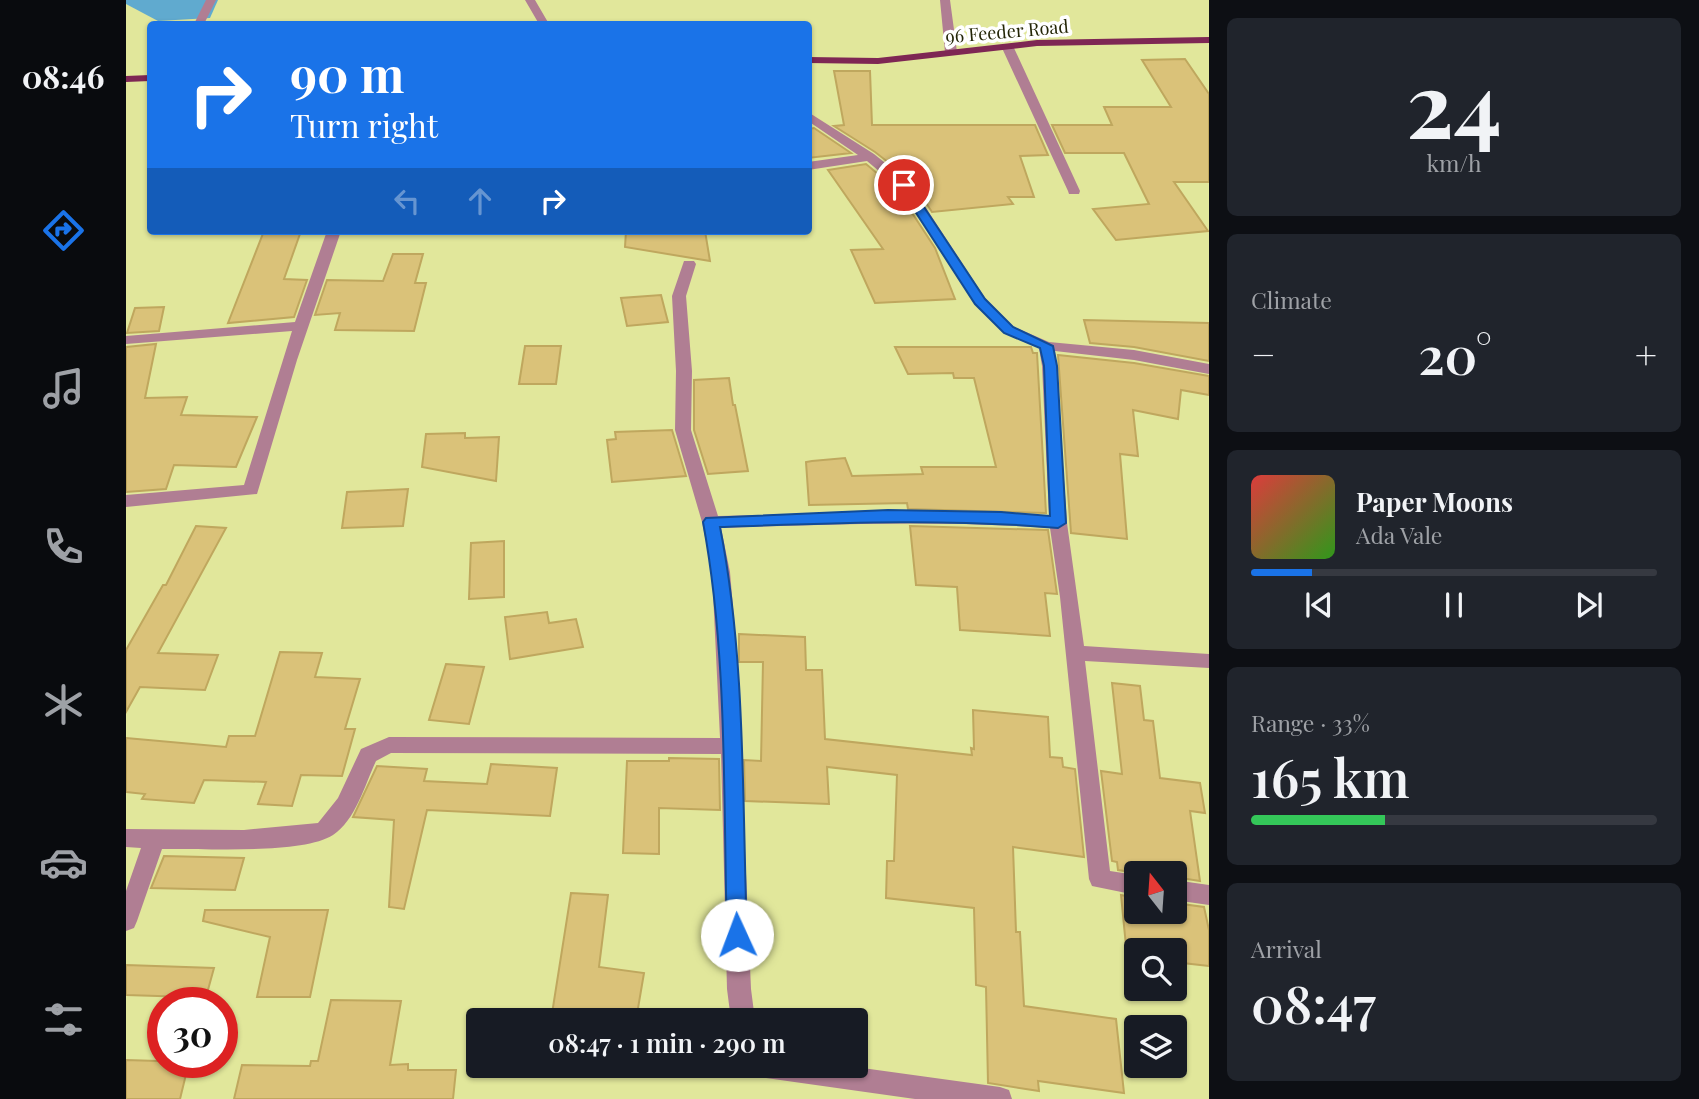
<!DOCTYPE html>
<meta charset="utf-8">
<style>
:root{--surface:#171b24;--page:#20242c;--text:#f1f3f6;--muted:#9ea1a6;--line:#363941;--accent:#1a73e8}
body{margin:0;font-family:"Playfair Display",serif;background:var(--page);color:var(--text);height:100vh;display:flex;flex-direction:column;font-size:26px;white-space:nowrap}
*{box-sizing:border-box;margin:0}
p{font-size:23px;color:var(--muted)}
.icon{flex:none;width:38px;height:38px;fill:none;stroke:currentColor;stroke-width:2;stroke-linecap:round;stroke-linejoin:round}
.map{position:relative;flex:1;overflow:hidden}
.panel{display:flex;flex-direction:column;gap:18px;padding:18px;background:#0d0f14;width:490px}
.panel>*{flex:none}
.top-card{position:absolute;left:21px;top:21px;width:665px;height:214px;border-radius:7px;box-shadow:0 2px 5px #0004;background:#1a73e8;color:#fff;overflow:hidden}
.needle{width:46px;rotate:343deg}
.tools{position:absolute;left:998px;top:861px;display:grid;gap:14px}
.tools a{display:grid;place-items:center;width:63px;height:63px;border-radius:7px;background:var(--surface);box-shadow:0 2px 5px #0004;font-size:35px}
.speed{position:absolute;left:21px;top:987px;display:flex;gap:14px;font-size:35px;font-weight:700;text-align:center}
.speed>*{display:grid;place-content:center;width:91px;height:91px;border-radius:50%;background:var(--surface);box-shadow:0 2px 5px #0004;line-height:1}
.speed .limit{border:10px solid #d22;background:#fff;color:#111}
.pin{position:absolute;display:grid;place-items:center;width:60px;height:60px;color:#fff;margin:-30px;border:4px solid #fff;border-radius:50%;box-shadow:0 2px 7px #0007}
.me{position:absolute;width:77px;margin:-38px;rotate:358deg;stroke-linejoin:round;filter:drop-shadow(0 0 5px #0008)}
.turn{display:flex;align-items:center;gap:24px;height:147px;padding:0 28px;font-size:32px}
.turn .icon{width:91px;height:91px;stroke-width:2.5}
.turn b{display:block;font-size:49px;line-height:60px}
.lanes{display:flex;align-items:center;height:66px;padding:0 28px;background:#0003;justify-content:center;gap:35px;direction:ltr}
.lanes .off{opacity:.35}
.big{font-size:52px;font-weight:600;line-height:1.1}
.panel .widget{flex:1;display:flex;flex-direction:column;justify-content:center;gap:10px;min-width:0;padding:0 24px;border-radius:10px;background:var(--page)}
.panel .dial{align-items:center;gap:0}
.dial b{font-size:91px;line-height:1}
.song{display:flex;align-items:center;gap:21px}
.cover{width:84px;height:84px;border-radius:10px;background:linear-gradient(135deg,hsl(0 70% 55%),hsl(110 70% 35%))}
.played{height:7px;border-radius:4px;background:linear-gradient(90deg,var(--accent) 15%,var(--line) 15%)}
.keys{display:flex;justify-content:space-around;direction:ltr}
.heat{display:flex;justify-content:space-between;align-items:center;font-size:38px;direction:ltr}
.charge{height:10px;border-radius:5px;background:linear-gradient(90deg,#34c759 33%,var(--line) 0)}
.trip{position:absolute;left:340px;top:1008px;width:402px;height:70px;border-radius:7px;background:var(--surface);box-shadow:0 2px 5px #0004;font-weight:600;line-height:70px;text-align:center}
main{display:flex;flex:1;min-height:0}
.tabs{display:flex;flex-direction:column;width:126px;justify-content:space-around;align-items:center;background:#090b0e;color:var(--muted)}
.tabs .icon{width:49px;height:49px}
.tabs .selected{color:var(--accent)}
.tabs b{font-size:32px;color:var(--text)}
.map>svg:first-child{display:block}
</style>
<main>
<nav class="tabs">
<b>08:46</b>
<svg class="icon selected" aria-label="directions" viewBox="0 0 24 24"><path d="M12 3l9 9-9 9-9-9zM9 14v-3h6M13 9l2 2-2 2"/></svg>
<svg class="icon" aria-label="music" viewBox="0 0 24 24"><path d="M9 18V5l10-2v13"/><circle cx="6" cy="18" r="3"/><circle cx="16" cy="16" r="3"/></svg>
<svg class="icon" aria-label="phone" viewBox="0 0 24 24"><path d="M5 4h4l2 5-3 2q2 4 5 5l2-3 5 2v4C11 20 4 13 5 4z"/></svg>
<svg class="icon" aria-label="climate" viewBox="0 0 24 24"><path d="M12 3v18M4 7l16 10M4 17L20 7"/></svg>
<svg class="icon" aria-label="car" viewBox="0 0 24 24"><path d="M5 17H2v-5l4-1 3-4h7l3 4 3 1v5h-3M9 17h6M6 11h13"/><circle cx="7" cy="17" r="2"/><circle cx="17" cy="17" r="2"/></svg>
<svg class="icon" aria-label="filters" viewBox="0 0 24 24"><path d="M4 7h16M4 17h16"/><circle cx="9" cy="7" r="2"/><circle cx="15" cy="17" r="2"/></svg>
</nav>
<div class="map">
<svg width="1083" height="1099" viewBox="0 0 1083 1099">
<rect width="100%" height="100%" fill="#e1e79b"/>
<path fill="#60aacf" d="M0 0H92L84 18 32 21 0 4Z"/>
<path fill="#dac279" stroke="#bfa75e" stroke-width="2" d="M1059 59 1083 94V182H1048L1082 231 990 240 967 209 1023 204 998 153H939L926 125H986L978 107H1045L1016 60Z
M708 71H744L746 125H909L922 155 894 156 908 197H882L887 204 806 212 785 180 749 152 708 126 718 125Z
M688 128 725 153 682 158V129Z
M740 164 771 190 809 248 829 299 749 303 725 250 757 249 702 170Z
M138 231H175L158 279 181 280 168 317 102 323Z
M500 231H579L584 261 499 247Z
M267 254H297L289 283H300L288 331 209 330 214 313 189 315 201 280 257 281Z
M535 295 542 322 501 326 495 298Z
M38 307 33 331 1 333 9 308Z
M958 320 1083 323V361L1008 347 964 343Z
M30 344 19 398 61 397 55 415 131 417 110 467 48 465 40 489 0 492V347Z
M399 346H435L430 384H393Z
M769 347H905L907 353H911L920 513 782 509 781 503 683 505 680 462 686 461 719 458 726 476 797 474 795 467H870L848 378H828L827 373 782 374Z
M932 355 1008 363 1083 376V395L1055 390 1052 419 1007 410 1012 456 994 454 1001 539 945 533Z
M603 378 607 405H609L622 471 582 474 568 430V380Z
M546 430 560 476 486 482 481 440 490 439 489 432Z
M339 433V438L373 437 370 481 296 467 300 434Z
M282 489 277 526 216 528 221 492Z
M70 526 100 528 32 653 92 655 79 690 14 687 0 712V650L37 585H40Z
M784 526 922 530 931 594 919 593 924 636 834 630 831 587 790 585Z
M378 541V597L343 599 345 543Z
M421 612 423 623 450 619 457 647 384 659 379 617Z
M613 634 679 637 680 670H696L699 739 846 755 845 748 848 749 847 710 922 717 924 757 936 758 937 767 949 769 958 857 887 847 890 932H894L898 1006 990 1019 998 1093 912 1081 913 1091 862 1083 860 987 850 985 848 908 760 898 761 861H768L771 775 701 767 703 804 619 801 618 760 635 761 637 662H613Z
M154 652 196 653 189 677 234 679 219 729H229L216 776 175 775 166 806 132 804 140 782 78 780 68 803 16 799 19 794 0 792V738L100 747 103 736H129Z
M320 664 358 667 343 724 303 720Z
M986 683 1014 686 1018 720 1027 721 1034 778 1074 783 1079 813 1064 811 1074 881 1048 877V873H1012L992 870 991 862 986 861 975 771 996 774Z
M543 758 593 759 594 810 533 808V854L497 853 501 761H543Z
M365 764 431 768 424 816 301 810 278 909 263 907 268 820 227 817 251 766 301 769 298 781 361 784Z
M38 856 118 858 109 890 25 888Z
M445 893 482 895 473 967 518 973 510 1020H425Z
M995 895 1010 898V912H1048V903L1078 907 1083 930V966L1048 962V950H1010V957L1001 956Z
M79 910H202L184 997H131L144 937 77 921Z
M0 965 88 968 80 997H63L0 995Z
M205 1000 275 1001 264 1065 282 1064V1070H330L327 1099H108L116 1065 184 1066 185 1061H192Z
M0 1060 63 1062 54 1099H0Z"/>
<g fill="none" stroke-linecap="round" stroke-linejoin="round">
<path fill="#b07e93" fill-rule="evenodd" d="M80 0H90L78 24H68Z
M399 0H409L423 24H413Z
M814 0H824L831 52 825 55 819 52Z
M878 46 888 48 954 191 953 194H943L942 191 876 48Z
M682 112 748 154 783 182 859 298 888 327 923 342 1008 350 1083 364V374L1008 360 929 351 941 523 958 646 1083 654V668L959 661 984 871 1010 875V895L966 886 963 879 934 597 924 528C814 520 705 524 595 528L604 572 610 643 625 989 629 1020H605L601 989 595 754 265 753 250 761C239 784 230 820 207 835 176 855 76 848 36 849L11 921 8 928 0 931V891L15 848 0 847V829L118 830 192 823 212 798 235 749 263 737 594 738 586 572 576 522 549 430 550 371 546 296 558 261H568L570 264 560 296 566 371 565 430 592 516 802 511 923 516 916 366 913 348 878 333 849 304 773 188 741 161 682 170V162L732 155 682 121Z
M201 231H215L171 360 131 494 0 507V495L118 485 166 331 0 344V336L169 322Z
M1048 880 1083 885V905L1048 900Z
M628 1066H722L874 1087 883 1090 886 1099H789L640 1078 631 1074Z"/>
<path fill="#7e2754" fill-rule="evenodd" d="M1083 37V43L911 46 752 64 682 63V57L752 58 911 40Z
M24 75V81L0 82V76Z"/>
</g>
<path fill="#1a73e8" stroke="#114b97" stroke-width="2" d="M774 183H782L859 299 887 327 927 346 931 366 940 523 932 528C819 518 707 523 594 527 620 658 616 801 621 935L618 941 611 944 604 941 601 935C597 798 602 657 577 522L580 518 762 510 875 512 924 516 918 366 914 348 878 333 849 304 772 185Z"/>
<g text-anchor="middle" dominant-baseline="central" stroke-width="7" stroke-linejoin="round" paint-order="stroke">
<g font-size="18" fill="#242607" stroke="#fff">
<text transform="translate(881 31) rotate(-5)">96 Feeder Road</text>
</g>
</g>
</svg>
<div class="tools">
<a><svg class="needle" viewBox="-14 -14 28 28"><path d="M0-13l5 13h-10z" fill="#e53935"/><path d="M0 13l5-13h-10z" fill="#9ea1a6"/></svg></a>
<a><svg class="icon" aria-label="search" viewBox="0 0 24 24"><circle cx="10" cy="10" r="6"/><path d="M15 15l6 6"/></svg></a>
<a><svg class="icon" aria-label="layers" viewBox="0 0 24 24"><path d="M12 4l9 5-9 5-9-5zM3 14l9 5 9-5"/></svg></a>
</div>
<div class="speed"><div class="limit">30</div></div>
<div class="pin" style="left:778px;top:185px;background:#d93025"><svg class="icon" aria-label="arrive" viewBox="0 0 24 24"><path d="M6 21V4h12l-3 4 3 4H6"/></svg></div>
<svg class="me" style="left:611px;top:935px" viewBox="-20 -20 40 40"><circle r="19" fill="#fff"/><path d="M0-13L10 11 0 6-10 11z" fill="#1a73e8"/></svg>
<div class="trip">08:47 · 1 min · 290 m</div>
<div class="top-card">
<div class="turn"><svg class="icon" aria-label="right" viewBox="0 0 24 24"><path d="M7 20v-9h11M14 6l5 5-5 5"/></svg><div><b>90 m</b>Turn right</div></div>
<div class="lanes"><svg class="icon off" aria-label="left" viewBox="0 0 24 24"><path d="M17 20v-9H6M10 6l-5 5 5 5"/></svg><svg class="icon off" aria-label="ahead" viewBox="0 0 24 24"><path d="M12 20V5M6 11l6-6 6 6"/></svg><svg class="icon" aria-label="right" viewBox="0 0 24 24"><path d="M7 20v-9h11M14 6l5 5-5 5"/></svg></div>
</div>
</div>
<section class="panel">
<div class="widget dial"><b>24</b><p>km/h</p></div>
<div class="widget"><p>Climate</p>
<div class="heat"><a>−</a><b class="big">20°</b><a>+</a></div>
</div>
<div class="widget">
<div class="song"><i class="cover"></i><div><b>Paper Moons</b><p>Ada Vale</p></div></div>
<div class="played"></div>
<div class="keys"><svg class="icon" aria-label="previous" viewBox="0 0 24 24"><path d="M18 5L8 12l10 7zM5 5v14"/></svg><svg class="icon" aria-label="pause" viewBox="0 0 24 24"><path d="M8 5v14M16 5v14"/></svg><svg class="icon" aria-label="next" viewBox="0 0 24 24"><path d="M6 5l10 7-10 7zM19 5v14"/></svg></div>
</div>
<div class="widget"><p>Range · 33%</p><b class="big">165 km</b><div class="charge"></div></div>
<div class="widget"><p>Arrival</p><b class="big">08:47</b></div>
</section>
</main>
